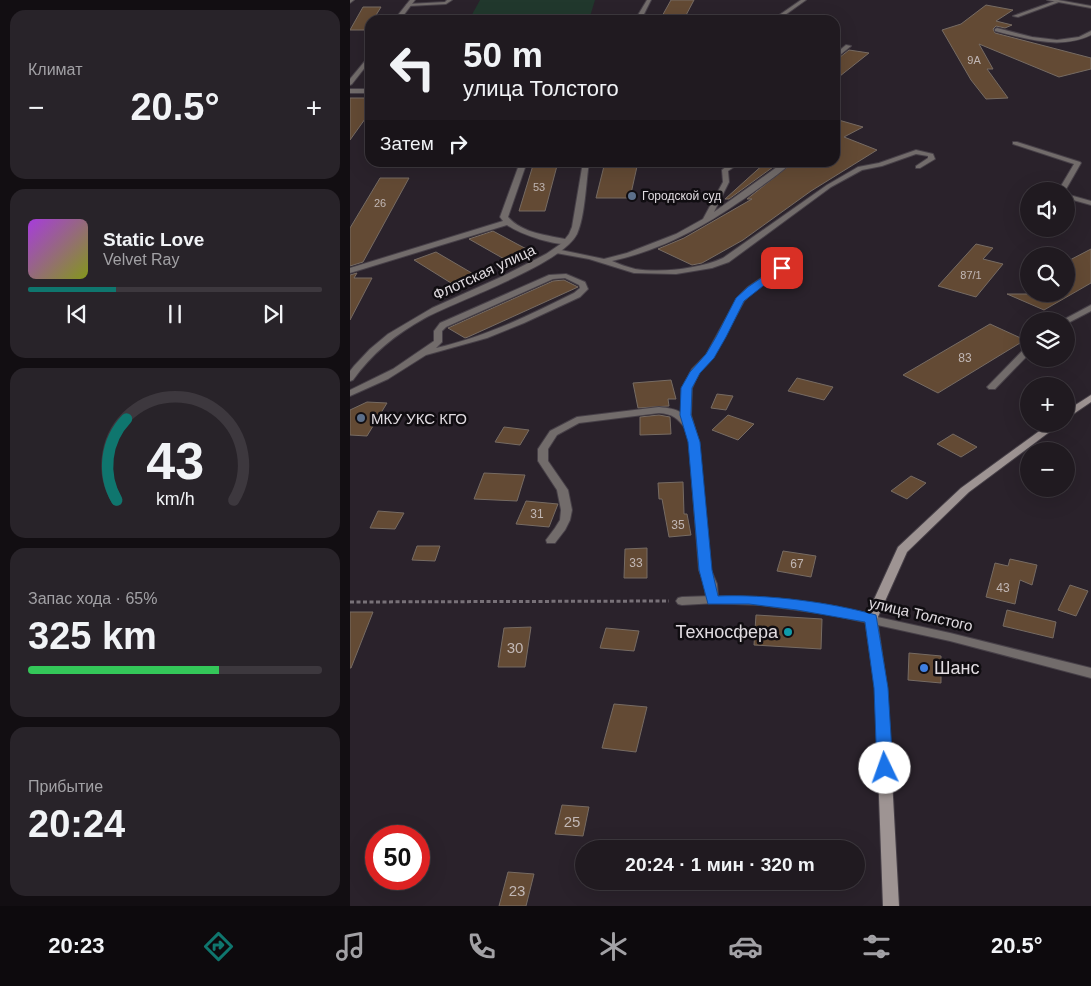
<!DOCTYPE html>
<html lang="ru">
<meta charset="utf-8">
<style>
:root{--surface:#201a20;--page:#282329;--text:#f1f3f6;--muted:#a2a1a5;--line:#3d383e;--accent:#0f766e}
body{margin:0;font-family:Arial,sans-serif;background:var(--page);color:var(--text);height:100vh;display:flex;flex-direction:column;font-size:19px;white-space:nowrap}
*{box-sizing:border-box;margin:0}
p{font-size:16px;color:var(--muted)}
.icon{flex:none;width:28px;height:28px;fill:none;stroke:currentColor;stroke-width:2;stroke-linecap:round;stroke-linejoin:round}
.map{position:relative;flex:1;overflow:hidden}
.details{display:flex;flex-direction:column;gap:10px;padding:10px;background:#120e12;width:350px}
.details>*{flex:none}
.guide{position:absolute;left:15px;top:15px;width:475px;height:152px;border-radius:15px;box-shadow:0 5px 20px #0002,0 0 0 1px var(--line);background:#201a20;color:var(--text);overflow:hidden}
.buttons{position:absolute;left:670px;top:182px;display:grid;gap:10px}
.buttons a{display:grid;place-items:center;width:55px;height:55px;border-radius:50%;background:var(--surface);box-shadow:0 5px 20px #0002,0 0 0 1px var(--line);font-size:25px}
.speed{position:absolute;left:15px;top:825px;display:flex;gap:10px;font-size:25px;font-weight:700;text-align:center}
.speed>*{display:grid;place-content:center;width:65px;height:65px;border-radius:50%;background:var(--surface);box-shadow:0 5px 20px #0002,0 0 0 1px var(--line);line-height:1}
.speed .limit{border:8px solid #d22;background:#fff;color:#111}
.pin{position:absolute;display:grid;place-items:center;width:42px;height:42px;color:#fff;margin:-21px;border-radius:10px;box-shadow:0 2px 8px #0006}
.me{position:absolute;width:55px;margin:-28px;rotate:357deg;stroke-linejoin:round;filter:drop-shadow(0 0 4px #0008)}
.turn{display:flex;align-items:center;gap:18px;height:105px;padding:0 15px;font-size:22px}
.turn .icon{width:65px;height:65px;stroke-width:2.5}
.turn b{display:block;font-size:35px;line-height:42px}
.then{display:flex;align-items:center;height:48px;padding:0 15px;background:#0003;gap:10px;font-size:19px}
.big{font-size:38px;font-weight:600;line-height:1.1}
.details .widget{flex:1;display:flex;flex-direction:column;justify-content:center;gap:8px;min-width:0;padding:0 18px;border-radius:15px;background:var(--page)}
.details .dial{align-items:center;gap:0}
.dial svg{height:130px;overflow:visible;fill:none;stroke:var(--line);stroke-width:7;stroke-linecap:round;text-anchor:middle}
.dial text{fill:var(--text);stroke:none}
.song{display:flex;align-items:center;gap:15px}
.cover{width:60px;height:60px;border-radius:8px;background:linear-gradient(135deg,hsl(280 70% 55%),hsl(70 70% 35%))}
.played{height:5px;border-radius:2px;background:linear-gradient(90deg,var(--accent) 30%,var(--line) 30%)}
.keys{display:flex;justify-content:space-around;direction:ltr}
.heat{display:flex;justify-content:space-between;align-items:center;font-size:28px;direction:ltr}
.charge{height:8px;border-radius:4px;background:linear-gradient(90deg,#34c759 65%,var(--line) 0)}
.trip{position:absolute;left:225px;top:840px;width:290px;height:50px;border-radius:25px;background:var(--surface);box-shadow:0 5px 20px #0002,0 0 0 1px var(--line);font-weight:600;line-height:50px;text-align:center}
.tab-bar{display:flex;height:80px;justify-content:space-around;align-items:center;background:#0d0a0d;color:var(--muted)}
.tab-bar .icon{width:35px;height:35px}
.tab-bar .current{color:var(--accent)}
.tab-bar b{font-size:22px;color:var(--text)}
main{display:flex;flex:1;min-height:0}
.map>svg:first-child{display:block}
</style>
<main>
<section class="details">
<div class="widget"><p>Климат</p>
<div class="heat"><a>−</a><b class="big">20.5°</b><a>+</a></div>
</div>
<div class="widget">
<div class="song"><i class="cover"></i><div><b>Static Love</b><p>Velvet Ray</p></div></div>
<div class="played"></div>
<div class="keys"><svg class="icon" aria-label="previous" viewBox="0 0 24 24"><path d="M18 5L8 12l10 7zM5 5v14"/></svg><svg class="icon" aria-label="pause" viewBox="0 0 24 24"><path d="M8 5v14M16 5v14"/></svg><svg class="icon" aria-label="next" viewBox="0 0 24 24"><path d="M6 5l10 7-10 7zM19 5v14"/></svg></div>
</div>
<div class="widget dial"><svg viewBox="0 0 100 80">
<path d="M14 69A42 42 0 1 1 86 69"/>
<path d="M14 69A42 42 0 0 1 20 19" stroke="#0f766e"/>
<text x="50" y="56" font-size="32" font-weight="700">43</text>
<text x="50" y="72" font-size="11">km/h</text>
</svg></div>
<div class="widget"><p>Запас хода · 65%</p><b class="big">325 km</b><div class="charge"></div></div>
<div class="widget"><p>Прибытие</p><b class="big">20:24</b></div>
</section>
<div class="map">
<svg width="741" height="906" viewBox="0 0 741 906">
<rect width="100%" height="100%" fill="#2a222b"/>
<path fill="#21382d" d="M130 0H245L239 20H119Z"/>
<path fill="#634a34" stroke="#766b63" d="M321 0H344L334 19 311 18Z
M636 5 663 10 646 21 662 25 655 28 646 26 643 29 645 33 741 58V69L709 77 629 44 643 69H637L658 98 636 99 621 80 592 30 611 24Z
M13 7H31L23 20H20L16 30H0Z
M499 50 519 53 485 80V61Z
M0 98H20V112L0 140Z
M485 119 513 127 494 137 527 150 461 191 393 240 352 263 342 265 308 249 334 238 402 199H397L444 162H485Z
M184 162H208L195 211H169Z
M255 162H288L280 198H246Z
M416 162H430L379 199H375Z
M30 178H59L13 262 0 266V228Z
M143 231 167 244 186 254 163 264 119 239Z
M626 244 643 248 633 259 653 264 626 297 588 286Z
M741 249V283L694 310 657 294H716V262Z
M86 252 132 279 109 288 64 260Z
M7 273 4 278H22L0 320V275Z
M214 280 228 287 118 337 115 338 98 328 203 281Z
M640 324 675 340 588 393 553 375Z
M447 378 483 387 474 400 438 391Z
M321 380 326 399H318L319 406 288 408 283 383Z
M367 394 383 396 376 410 361 408Z
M17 402 37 403 17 436 0 435V410Z
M309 415 320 417 321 434 290 435V417Z
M378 415 404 424 388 440 362 430Z
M154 427 179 430 170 445 145 442Z
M603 434 627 447 611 457 587 444Z
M134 473 175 475 167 501 124 499Z
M561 476 576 483 557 499 541 491Z
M333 482 334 514H337L341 535 319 537 312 499H309L308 483Z
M176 501 208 504 199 527 166 524Z
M28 511 54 513 45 529 20 528Z
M67 546H90L85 561 62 560Z
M297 548V578H274L275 549Z
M433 551 466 556 461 577 427 571Z
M660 559 687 565 682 585 670 580 665 604 636 597 645 563 658 566Z
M720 585 738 591 726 616 708 610Z
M657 610 706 622 703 638 653 626Z
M0 612H23L1 668H0Z
M406 615 472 619 471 649 404 645Z
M181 627 175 667H148L154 628Z
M256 628 289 631 284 651 250 648Z
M559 653 591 656V683L558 680Z
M264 704 297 707 286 752 252 748Z
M212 805 239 807 233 836 205 834Z
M158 872 184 874 176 906H149Z"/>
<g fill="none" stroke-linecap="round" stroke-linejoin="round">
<g stroke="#474048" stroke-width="2">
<path id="service" d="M0 0H4L0 3Z
M97 0H102L96 4 58 6 56 5 58 4 95 2Z
M705 1 709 2 668 17 663 16Z
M647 28 682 37 707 40 729 37 741 31V35C710 50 677 39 645 31V29Z
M496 45 501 46 485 59V54Z
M663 142H667L730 162 731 163 715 191H708L724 164 663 144Z
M566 150 583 154 585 159 570 168H566V166L578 158V156L566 154 532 166 512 170 481 187 379 262 362 268 326 274 284 273 239 259 206 253 202 251 206 249 254 259 277 253 326 234 353 219 373 182 372 170 382 162H391L378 171 379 182 364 212 434 162H442C432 172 420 180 409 188 364 221 317 249 262 261 269 264 277 267 285 269 311 273 349 269 373 258L477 185 508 167 529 163Z
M170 162H177L158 217C173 234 198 235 219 240V244C202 245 170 234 157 225L0 273V268L153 221 150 217Z
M716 194 741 201V205L716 198Z
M216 274 235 282 238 289 230 297 174 323 137 338 76 355 38 379 0 396V390L43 369 84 341V331L90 323 199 275ZM215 278 229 285 230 288 224 293C180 315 135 337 86 348L92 342V331L96 327 203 279Z
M741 305V311L718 323 711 321Z
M679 346V354L645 389H639L637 387 639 385 676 347Z
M309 407C329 409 332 411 344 427L342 429H336C327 418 323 414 309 413L229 423 207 435 198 449V461L218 490 222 510 220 520 215 530 205 543H197L196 540 205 528 210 520 211 510 207 490 188 461V449L200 431 227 417Z
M362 596 366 597 368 600 366 603 332 605 328 604 326 601 328 598 332 597Z"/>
</g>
<g stroke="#474048" stroke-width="2">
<path id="minor" d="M60 0H65L50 20H44Z
M297 0H301L291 20H285Z
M697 0H708L741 6V8Z
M20 55V61L2 84 0 85V79Z
M233 162H239C236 182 235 217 227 234 211 265 108 300 75 318 46 334 22 353 3 380L0 381V371L4 366 20 349 38 334 82 308 151 277 196 254 212 243 219 234 222 227Z
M429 266H435L436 268 404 291 394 301 364 356 349 372 342 388 341 415 349 442 361 570 367 584 368 596 410 597 482 607 600 633 741 668V678L600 641 482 615 410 605 358 603 356 600 355 584 349 570 339 442 331 415 332 388 342 369 356 355 387 298 398 287Z"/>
</g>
<g stroke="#474048" stroke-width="2">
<path id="tertiary" d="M451 0H456L428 20H422Z
M0 89H20V93H0Z"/>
</g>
<g stroke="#474048" stroke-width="2">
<path id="secondary" d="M741 395V402L716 419V411Z
M699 424H710L619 492 557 552 527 619 537 688 549 906H533L525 688 515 619 548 547 611 488Z"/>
</g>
<path stroke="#787178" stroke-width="3" stroke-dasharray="4 2.5" stroke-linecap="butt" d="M0 602 319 601"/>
<use href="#service" fill="#726c6b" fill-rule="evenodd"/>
<use href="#minor" fill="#726c6b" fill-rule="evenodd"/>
<use href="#tertiary" fill="#726c6b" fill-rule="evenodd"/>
<use href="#secondary" fill="#9e9493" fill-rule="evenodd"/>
</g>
<path fill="#1a73e8" stroke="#114b97" d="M429 266 436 268 394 301 376 337 364 358 350 373 342 388 341 415 350 442 362 570 368 596C416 594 480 602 526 615L538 688 543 768 540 772 535 774 529 772 527 768 524 688 515 622 447 610 399 604H358L349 570 338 442 330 415 331 388 340 372 356 354 366 337 386 298 398 287Z"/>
<g fill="#5c6f8a" stroke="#100d11" stroke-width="2">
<circle cx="282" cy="196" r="5"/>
<circle cx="11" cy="418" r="5"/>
</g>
<circle fill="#0f9aa8" stroke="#100d11" stroke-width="2" cx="438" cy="632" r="5"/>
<circle fill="#3f7fe0" stroke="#100d11" stroke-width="2" cx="574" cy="668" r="5"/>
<g text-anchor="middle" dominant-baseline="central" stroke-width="5" stroke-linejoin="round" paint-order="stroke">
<g font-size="11" fill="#c1b7b5">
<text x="624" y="60">9А</text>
<text x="189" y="187">53</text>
<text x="30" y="203">26</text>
<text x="621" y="275">87/1</text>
</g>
<g font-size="12" fill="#e0dbe0" stroke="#100d11" text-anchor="start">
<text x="292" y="196">Городской суд</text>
</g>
<g font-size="12" fill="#c1b7b5">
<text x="615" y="358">83</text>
<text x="187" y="514">31</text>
<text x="328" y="525">35</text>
<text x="286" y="563">33</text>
<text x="447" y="564">67</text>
<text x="653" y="588">43</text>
</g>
<g font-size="15" fill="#e0dbe0" stroke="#100d11">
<text transform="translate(134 272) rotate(-25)">Флотская улица</text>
<text transform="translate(571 614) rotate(13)">улица Толстого</text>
</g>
<g font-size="15" fill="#e0dbe0" stroke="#100d11" text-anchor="start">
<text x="21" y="418">МКУ УКС КГО</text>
</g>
<g font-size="15" fill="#c1b7b5">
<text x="165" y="647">30</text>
<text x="222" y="821">25</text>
<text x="167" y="890">23</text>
</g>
<g font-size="18" fill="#e0dbe0" stroke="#100d11" text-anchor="end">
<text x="428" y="632">Техносфера</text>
<text x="584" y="668" text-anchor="start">Шанс</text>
</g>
</g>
</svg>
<div class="buttons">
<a><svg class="icon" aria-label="sound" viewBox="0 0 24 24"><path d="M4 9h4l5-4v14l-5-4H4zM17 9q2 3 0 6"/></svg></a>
<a><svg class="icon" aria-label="search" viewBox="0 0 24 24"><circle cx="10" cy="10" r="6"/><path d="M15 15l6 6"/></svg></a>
<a><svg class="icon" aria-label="layers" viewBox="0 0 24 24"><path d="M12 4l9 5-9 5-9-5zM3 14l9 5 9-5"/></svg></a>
<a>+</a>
<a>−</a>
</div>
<div class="speed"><div class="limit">50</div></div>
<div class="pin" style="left:432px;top:268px;background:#d93025"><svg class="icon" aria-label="arrive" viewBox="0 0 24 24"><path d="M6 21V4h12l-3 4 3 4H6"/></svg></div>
<svg class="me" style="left:535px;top:768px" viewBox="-20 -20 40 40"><circle r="19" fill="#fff"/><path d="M0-13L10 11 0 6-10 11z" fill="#1a73e8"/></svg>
<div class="trip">20:24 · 1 мин · 320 m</div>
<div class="guide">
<div class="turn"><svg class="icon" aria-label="left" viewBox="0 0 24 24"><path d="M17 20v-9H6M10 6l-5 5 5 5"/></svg><div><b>50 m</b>улица Толстого</div></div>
<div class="then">Затем<svg class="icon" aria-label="right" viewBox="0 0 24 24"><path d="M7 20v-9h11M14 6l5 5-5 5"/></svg></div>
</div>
</div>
</main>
<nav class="tab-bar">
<b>20:23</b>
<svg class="icon current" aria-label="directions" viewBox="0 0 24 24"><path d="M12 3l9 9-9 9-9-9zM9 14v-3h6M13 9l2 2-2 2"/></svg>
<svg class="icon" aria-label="music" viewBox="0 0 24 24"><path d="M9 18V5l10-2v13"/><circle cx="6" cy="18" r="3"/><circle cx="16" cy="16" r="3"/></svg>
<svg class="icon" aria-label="phone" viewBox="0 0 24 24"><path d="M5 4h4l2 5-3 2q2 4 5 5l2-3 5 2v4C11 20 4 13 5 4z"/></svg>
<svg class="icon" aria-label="climate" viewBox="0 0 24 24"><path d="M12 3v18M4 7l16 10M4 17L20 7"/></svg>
<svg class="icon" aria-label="car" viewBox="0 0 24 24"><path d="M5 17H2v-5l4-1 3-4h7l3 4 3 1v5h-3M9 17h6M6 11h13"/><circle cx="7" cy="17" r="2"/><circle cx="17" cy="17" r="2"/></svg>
<svg class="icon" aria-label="filters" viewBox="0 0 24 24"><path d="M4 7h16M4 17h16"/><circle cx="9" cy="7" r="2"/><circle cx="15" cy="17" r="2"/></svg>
<b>20.5°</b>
</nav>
